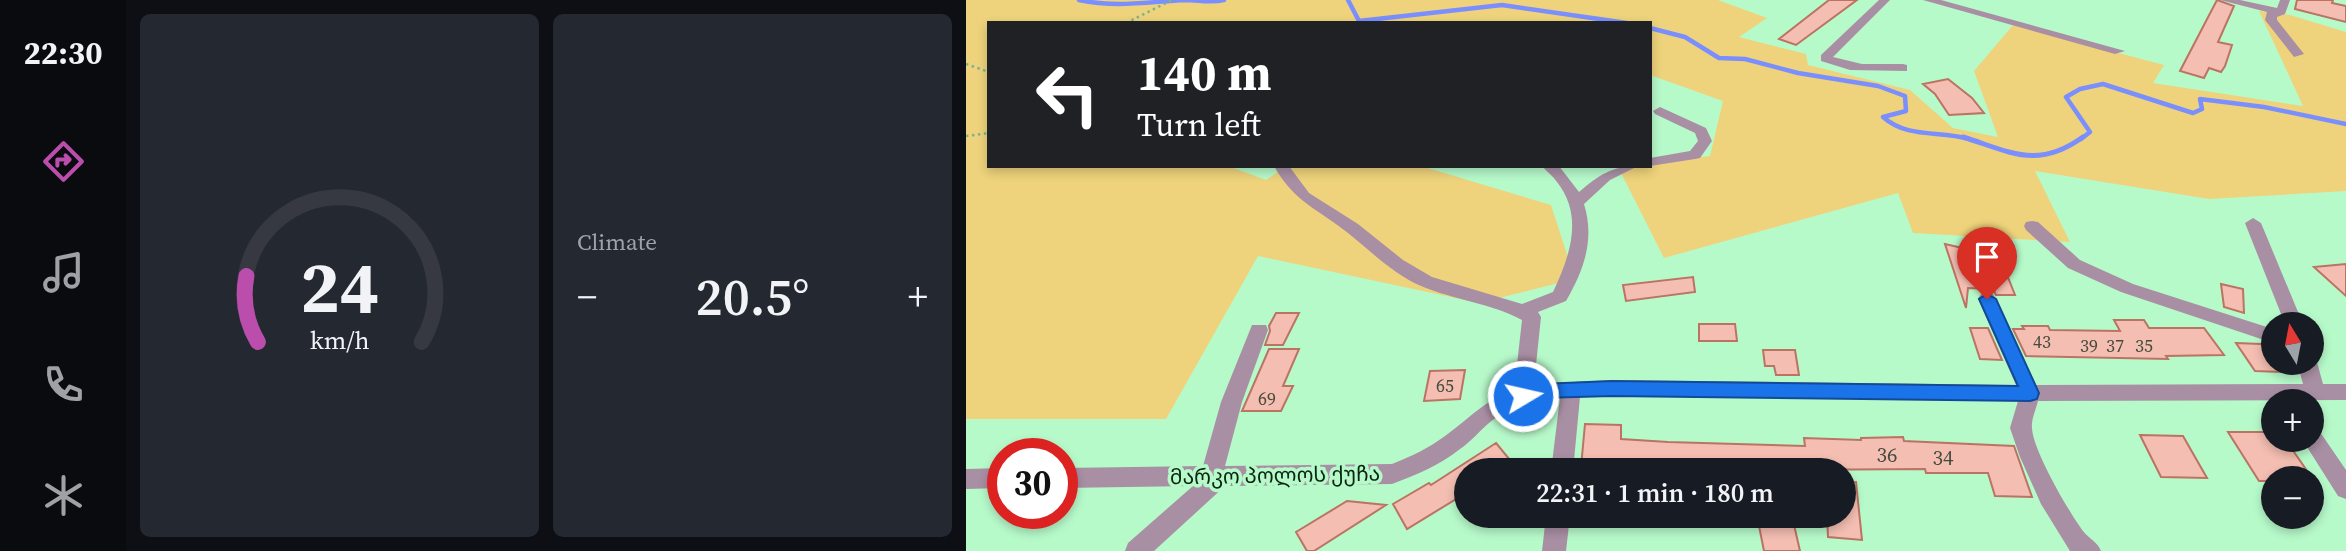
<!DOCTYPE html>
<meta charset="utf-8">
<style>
:root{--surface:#171b24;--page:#242831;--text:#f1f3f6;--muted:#9ea1a6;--line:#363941;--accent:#bb4dac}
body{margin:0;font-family:"Source Serif 4","Noto Sans Georgian",serif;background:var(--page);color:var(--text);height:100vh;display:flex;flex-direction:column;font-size:26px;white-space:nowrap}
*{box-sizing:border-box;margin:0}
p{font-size:23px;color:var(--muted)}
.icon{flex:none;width:38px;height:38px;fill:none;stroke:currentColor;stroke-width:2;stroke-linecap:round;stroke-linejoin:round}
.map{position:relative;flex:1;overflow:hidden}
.side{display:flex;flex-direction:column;gap:14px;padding:14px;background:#0d0f14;width:840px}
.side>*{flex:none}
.banner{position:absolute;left:21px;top:21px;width:665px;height:147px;border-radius:0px;box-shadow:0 4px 10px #0003;background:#202124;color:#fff;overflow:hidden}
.needle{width:46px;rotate:350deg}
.tools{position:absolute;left:1295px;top:312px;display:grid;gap:14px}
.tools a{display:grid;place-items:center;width:63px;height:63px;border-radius:50%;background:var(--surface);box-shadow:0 4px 10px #0003;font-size:35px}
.speed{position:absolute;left:21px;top:438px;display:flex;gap:14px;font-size:35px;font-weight:700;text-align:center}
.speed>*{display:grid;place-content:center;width:91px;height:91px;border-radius:50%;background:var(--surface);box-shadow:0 4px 10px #0003;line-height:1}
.speed .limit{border:10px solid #d22;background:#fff;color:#111}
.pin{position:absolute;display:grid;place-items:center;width:60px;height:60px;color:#fff;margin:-72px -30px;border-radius:50% 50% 50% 0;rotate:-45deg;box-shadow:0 0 7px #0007}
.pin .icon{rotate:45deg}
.me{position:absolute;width:77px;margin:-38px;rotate:81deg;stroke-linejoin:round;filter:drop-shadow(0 0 5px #0008)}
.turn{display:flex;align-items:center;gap:24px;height:147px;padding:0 35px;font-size:32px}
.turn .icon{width:91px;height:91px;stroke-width:2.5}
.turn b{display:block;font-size:49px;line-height:60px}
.big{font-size:52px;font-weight:600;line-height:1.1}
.side .widget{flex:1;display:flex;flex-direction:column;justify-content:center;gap:10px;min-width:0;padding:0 24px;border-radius:10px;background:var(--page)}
.side .dial{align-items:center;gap:0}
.dial svg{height:182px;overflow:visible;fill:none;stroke:var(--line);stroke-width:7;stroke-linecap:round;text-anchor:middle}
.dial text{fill:var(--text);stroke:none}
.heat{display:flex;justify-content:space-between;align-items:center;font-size:38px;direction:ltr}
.side .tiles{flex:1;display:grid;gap:14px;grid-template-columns:repeat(2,1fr)}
.trip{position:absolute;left:488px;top:458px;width:402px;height:70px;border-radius:35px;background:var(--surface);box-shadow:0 4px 10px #0003;font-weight:600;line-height:70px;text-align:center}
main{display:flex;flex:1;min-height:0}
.tabs{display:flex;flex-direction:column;width:126px;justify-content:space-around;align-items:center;background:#090b0e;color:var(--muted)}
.tabs .icon{width:49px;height:49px}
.tabs .active{color:var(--accent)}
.tabs b{font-size:32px;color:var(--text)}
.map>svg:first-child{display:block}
</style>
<main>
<nav class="tabs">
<b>22:30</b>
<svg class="icon active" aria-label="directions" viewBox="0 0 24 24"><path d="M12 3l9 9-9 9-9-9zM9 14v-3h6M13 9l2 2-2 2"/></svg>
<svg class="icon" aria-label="music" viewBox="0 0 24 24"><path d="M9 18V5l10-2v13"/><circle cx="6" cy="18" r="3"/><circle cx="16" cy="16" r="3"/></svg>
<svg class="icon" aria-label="phone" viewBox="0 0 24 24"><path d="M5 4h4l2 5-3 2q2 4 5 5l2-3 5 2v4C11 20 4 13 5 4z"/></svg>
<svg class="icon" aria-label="climate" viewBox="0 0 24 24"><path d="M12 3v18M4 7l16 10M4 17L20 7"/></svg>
</nav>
<section class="side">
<div class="tiles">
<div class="widget dial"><svg viewBox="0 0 100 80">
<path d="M14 69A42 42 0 1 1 86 69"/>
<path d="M14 69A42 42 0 0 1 9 40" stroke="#bb4dac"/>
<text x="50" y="56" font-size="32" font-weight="700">24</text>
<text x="50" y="72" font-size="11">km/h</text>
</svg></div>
<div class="widget"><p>Climate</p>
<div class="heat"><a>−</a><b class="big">20.5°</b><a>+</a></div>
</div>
</div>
</section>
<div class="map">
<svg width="1380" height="551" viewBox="0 0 1380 551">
<rect width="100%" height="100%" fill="#b7faca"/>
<path fill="#eed37c" d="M0 0H752L801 18 773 37 840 54 842 65 944 90 987 128 1032 137 1008 71 1047 25 1198 65 1187 83 1337 106 1293 11 1324 15 1380 32V191L1243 199 1069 171 1104 242 947 233 932 193 698 258 652 167 684 166V163L744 156 757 101 684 75V23H23V166H262L300 180 321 166H455L585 205 609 279 513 303 292 256 200 419H0Z"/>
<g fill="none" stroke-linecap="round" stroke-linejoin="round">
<path stroke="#7a8ffd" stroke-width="4.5" d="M113 0C150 8 181 2 219 0 233 0 244 3 258 0
M382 0 393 21 536 5 661 23
M684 28 719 37 753 58 779 59 832 73 912 86 939 96 940 111 917 117C942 139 973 130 1003 139
M1115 139 1124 132 1100 97 1114 89 1137 84 1227 113 1236 109 1234 99 1298 107 1380 124"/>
<path stroke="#7a8ffd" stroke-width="5" d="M997 137C1045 152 1071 170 1117 137"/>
</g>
<path fill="#f4beb2" stroke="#bb7364" stroke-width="2" d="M863 0H891L830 45 813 39Z
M1251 0 1268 6 1252 42 1266 45 1259 66 1255 72 1243 68 1238 78 1214 71Z
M1331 0H1367L1366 3 1380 6V22L1329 9Z
M982 79 1006 98 1018 113 983 115 969 94 957 84Z
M979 244 1005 250 1003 270H1039L1049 295H1030L1027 289 1002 288 1000 308Z
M1380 264V296L1348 267Z
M727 277 729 292 660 301 657 285Z
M1255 284 1277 289 1278 313 1258 307Z
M310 313H333L317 345H299L304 331 303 326Z
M1148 320H1178L1183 328H1238L1258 355 1200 356 1202 359 1060 356 1047 329H1058L1056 326H1082L1084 330 1154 331Z
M733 324H769L771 341H733Z
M1004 328H1022L1036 360 1014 359Z
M1270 343 1295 344 1315 372 1289 371Z
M303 349H333L317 386H327L315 411H276Z
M797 350H829L833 375H810L808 366H799Z
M499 370 494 399 458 401 464 371Z
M619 424 655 425V439L702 442 839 446 838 438 895 440V438L937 437 938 441 1048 446 1066 497 1029 496 1022 473H960L959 469 662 471V468L615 467Z
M1262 432H1307V439H1319L1346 478H1307V481H1293Z
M1174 435 1217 436 1241 478 1195 477Z
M530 443 553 471H500V493L441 529 427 504 463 483 465 485Z
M890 482 896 540 862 537 861 516H878V483Z
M381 501 420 505 348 551H341L330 532Z
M791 516H826L834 551H798Z"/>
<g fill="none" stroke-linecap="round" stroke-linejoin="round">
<path stroke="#7db38d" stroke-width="2.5" stroke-dasharray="2.5 3.5" stroke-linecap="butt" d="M160 23 206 0
M0 64 23 72
M0 136 23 133"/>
<path fill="#a98fa4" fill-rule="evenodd" d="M913 0H924L867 57 896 64H937L941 65V71L884 70 855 61V55Z
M957 0H975L1159 51 1149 54Z
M1254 0H1274L1311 8 1314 0H1324L1319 14 1311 17V20L1338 54 1328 57 1299 20 1301 12Z
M694 107 740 128 746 141 734 158 729 159 684 166H683L684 158 724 151 732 141 729 133 689 114 687 111Z
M308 166H323L343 193 392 224 437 260 466 277 556 304 587 292C604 256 618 216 591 182 587 176 581 172 576 166H593L613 192C633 175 646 166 672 166L644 180 618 204C629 239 618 270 600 301L572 312 575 317 568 384 646 380 1050 385 1012 299 1015 294H1027L1030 299 1070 385 1337 384 1331 362H1346V356L1351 362 1357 384H1380V400L1072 401C1070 409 1065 420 1066 428 1067 451 1103 512 1117 531 1123 539 1131 541 1135 551H1104L1075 504 1054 457 1044 428 1052 401 646 396 614 397 607 471H585L594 398C567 399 544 406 523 423 513 431 505 442 494 449 474 465 450 475 426 484L259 486 188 551H159L162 543 227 486 96 488V468L237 466 255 402 286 325H300L302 330 276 402 259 466 426 464C444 457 463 448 479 436 503 419 519 399 548 391L556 320C525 303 488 300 455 286 427 274 406 252 382 233 352 209 328 202 308 166Z
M1287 218 1295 223 1337 324H1319L1279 223Z
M1066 221 1072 222 1114 260 1167 284 1307 329V343L1155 292 1102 268 1060 230 1058 226 1060 222Z
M1346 429 1354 432 1380 470V499L1372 496 1336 439H1346Z
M37 468V488L0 489V469Z
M580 516H604L600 551H576Z"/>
</g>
<path fill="#1a73e8" stroke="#114b97" stroke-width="2" d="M1021 294 1030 299 1073 393 1071 399 1064 401 646 396 574 398 557 403 550 401 548 396 550 390 574 384 646 381 1052 386 1013 299Z"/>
<g text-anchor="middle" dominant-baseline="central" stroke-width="7" stroke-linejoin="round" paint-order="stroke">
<g font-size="18" fill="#454c3c">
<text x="1076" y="341">43</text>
<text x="1123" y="345">39</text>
<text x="1149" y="345">37</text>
<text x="1178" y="345">35</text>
<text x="479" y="385">65</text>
<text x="301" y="398">69</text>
</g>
<g font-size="21" fill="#454c3c">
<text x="921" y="454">36</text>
<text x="977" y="457">34</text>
</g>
<g font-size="21" fill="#0b2614" stroke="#b7faca">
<text transform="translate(309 475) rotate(-1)">მარკო პოლოს ქუჩა</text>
</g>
</g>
</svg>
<div class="tools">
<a><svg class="needle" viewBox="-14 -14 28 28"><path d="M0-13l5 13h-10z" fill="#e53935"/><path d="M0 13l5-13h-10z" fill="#9ea1a6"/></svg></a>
<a>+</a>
<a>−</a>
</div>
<div class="speed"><div class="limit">30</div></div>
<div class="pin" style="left:1021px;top:299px;background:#d93025"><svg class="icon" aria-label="arrive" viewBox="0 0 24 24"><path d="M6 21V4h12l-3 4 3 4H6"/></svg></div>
<svg class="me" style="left:557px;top:396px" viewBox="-20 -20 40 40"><circle r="17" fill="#1a73e8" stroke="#fff" stroke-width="3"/><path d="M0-11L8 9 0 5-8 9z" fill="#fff"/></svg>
<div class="trip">22:31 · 1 min · 180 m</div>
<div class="banner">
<div class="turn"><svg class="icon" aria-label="left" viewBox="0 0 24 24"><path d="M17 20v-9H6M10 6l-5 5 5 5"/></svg><div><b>140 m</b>Turn left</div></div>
</div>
</div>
</main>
